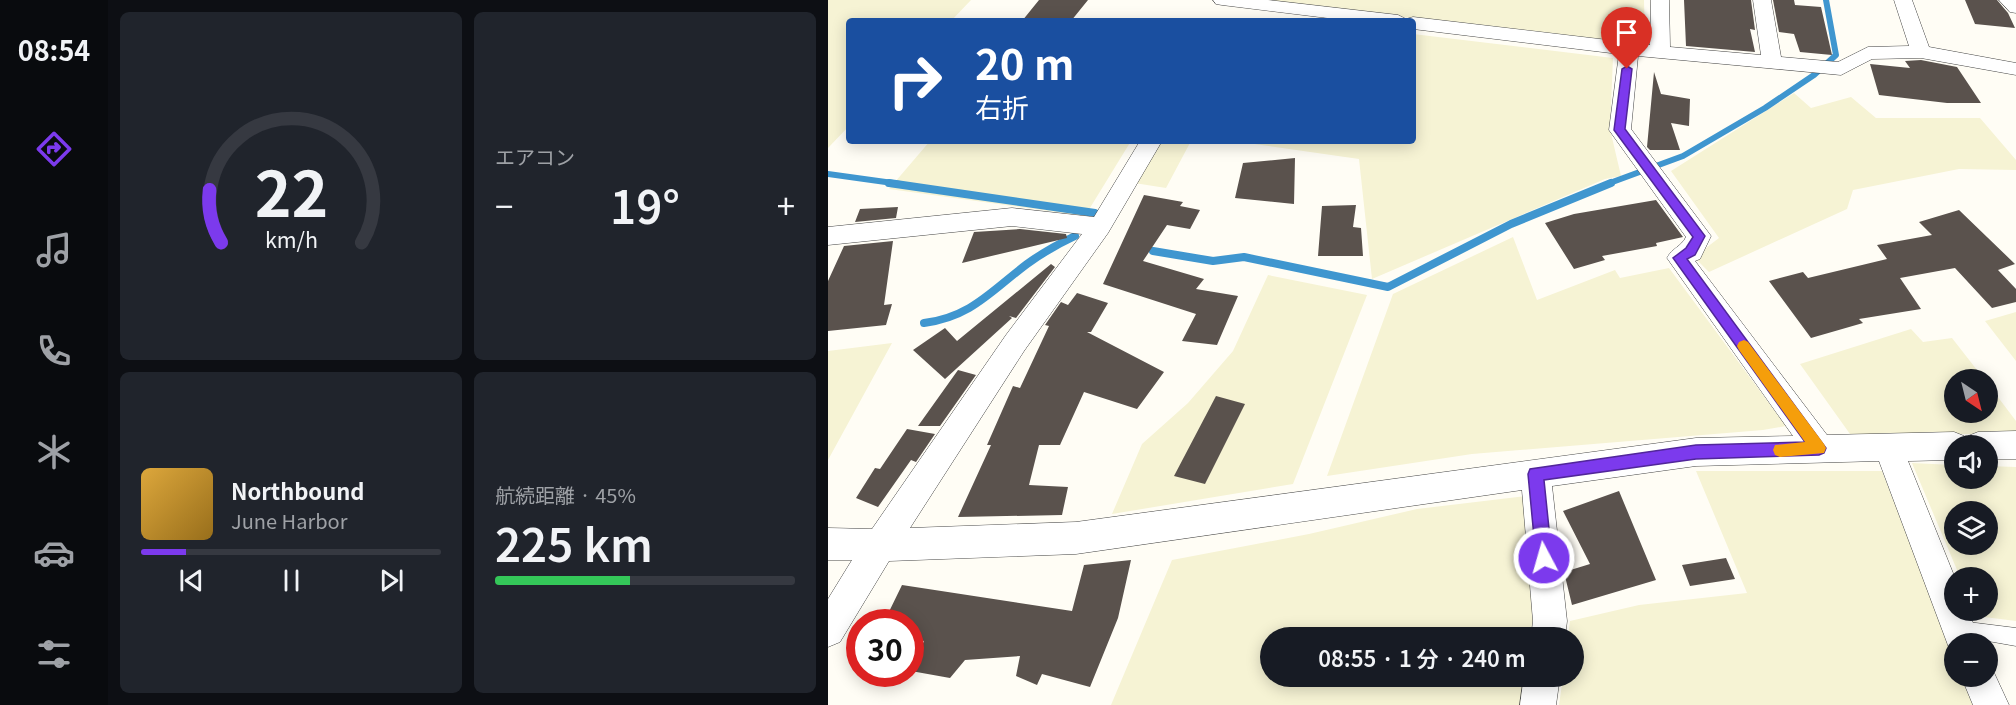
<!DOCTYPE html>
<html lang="ja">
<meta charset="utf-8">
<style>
:root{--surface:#171b24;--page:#20242c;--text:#f1f3f6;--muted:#9ea1a6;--line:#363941;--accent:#7c3aed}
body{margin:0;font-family:Georgia,"Noto Sans JP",serif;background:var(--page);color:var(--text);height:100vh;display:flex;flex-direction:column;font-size:22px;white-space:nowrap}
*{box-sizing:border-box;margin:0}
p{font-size:20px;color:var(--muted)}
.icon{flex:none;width:33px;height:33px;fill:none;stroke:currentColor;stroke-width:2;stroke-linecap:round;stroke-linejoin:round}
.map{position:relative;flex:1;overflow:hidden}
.side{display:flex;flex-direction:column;gap:12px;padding:12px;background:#0d0f14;width:720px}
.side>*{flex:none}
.banner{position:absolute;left:18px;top:18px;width:570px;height:126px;border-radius:6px;box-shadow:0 3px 15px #0003;background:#1a4fa0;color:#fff;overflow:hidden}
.needle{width:39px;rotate:145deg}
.fabs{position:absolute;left:1116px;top:369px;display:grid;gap:12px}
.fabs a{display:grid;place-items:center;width:54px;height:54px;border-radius:50%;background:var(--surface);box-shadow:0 3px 15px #0003;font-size:30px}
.speed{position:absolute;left:18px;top:609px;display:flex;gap:12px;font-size:30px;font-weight:700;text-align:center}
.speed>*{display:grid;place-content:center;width:78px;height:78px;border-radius:50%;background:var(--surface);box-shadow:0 3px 15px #0003;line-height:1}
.speed .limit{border:9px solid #d22;background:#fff;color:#111}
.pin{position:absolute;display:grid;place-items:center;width:51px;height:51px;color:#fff;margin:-62px -26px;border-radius:50% 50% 50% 0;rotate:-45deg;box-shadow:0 0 6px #0007}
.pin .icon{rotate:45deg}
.me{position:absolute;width:66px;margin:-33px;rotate:354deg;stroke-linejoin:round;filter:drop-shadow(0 0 4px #0008)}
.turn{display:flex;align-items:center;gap:21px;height:126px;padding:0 30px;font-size:27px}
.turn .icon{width:78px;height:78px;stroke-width:2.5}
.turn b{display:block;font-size:42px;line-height:51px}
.big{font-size:45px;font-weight:600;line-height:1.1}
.side .widget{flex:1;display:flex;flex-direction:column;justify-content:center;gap:9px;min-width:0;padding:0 21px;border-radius:9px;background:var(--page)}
.side .dial{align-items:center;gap:0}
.dial svg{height:156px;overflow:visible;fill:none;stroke:var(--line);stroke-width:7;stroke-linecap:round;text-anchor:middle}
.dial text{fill:var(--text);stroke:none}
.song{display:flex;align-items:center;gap:18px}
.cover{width:72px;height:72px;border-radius:9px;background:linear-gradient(135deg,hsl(40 70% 55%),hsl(40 70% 35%))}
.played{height:6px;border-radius:3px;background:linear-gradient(90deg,var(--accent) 15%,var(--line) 15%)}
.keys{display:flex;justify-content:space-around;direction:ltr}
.heat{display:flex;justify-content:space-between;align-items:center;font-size:33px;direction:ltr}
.charge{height:9px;border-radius:4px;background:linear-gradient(90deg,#34c759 45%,var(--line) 0)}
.side .tiles{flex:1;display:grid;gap:12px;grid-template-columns:repeat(2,1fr)}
.trip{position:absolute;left:432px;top:627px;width:324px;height:60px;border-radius:30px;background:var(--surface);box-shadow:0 3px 15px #0003;font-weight:600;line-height:60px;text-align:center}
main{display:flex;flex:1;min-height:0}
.dock{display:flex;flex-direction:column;width:108px;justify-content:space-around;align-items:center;background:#090b0e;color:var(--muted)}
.dock .icon{width:42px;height:42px}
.dock .active{color:var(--accent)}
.dock b{font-size:27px;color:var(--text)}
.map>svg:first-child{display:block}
</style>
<main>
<nav class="dock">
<b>08:54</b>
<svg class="icon active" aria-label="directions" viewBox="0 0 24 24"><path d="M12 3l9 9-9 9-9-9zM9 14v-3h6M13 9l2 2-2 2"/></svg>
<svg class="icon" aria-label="music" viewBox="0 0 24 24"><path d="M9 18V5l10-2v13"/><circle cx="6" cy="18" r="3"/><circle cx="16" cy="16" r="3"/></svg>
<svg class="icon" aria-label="phone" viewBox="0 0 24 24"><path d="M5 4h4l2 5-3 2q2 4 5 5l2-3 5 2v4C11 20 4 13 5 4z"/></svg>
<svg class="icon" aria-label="climate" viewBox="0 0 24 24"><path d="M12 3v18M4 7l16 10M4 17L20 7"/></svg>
<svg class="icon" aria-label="car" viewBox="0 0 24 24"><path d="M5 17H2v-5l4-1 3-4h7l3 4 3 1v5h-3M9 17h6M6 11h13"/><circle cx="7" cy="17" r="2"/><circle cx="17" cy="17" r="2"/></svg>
<svg class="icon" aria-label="filters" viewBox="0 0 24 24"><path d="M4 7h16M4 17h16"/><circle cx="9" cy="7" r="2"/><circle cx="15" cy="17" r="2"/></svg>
</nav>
<section class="side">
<div class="tiles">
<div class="widget dial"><svg viewBox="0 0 100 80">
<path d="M14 69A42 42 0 1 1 86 69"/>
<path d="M14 69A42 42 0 0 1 8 42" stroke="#7c3aed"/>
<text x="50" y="56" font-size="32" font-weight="700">22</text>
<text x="50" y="72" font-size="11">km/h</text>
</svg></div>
<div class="widget"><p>エアコン</p>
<div class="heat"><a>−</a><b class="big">19°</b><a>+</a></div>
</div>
<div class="widget">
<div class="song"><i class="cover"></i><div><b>Northbound</b><p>June Harbor</p></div></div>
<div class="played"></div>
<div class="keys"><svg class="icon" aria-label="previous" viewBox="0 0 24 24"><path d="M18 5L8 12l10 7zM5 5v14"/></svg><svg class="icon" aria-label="pause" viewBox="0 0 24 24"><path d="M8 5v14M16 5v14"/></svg><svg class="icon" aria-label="next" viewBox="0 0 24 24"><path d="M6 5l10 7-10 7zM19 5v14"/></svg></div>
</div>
<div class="widget"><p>航続距離 · 45%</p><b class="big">225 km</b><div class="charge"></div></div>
</div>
</section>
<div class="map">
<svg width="1188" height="705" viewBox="0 0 1188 705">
<rect width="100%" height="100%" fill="#fffdf5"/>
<path fill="#f6f3d4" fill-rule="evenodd" d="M0 0H143L123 21H21V126L0 148Z
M429 0H816L817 45Z
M585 34 785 58 782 129 793 176 777 179 544 279 531 159 406 141H585Z
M966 93 983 108 1023 97 1048 118H1152L1188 160V170L1131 169 1025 190 1019 209 881 272 866 257 891 238 843 171Z
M102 141H303L257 216 61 189Z
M327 141H363L338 188 300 182Z
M685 237 709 300 787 270 792 278 841 268 958 426 935 430 644 454 499 476 565 294Z
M440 275 539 295 465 484 284 514 314 444 360 403 405 351Z
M1188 312V361L1157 321Z
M1083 329 1095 342 1124 338 1156 379 1126 380V412H1160V384L1188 421V434H1022L972 364Z
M64 343 0 460V351Z
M1084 463 1126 465V478H1160V466L1188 467V621L1148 616 1145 611 1160 610V578L1132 577ZM1126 512H1160V544H1126Z
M868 471H1054L1126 656V676L1135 677 1147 705H731L735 677 746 676V638L740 637 742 621 811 605 919 593Z
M698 496 706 637 442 638V676L700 677 695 705H283L344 560 481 534 589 509Z"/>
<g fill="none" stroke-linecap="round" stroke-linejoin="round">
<path stroke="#3f96cf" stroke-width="6" d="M0 174 72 184
M779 184 855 156 937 108 986 75 1008 55 998 0"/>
<path stroke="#3f96cf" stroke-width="8" d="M61 183 267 213
M325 251 385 261 416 257 560 287 683 224 783 183
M96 323C143 317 163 291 199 264 214 253 230 244 247 236"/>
</g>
<path fill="#5a524d" d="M211 0H260L243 21H194Z
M856 0H923L927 30 922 29 927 52 858 46Z
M945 0H966L967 5 993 7 1004 55 972 52 966 34 951 32Z
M1137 0H1169L1180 13 1187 28 1147 24Z
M1093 60 1129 67 1153 103H1119L1051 95 1042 64 1082 68 1077 61Z
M826 72 833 94 862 99 861 126 843 123 852 150H822L819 147Z
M467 158 466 204 407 198 415 163Z
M316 195 355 202 352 206 372 210 362 229 339 225 315 261 376 279 368 289 410 296 389 345 354 341 368 314 275 284Z
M828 200 855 237 828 243 829 246 774 256 777 260 746 269 717 223 746 214Z
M528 205 525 227 533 228 535 256H490L494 206Z
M70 207 68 218 27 222 32 209Z
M1131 210 1187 264 1170 270 1188 289V302L1164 308 1127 268 1072 278 1093 309 1031 319 1035 323 983 338 941 281 975 272 980 278 1059 259 1049 245 1104 235 1091 222Z
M192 229 238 234 239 238 134 263 146 232Z
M65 241 56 305 64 304 58 325 0 331V281L16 246Z
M223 264 227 267 188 318 181 316 184 318 117 379 85 350 117 328 129 341Z
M249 293 280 303 263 332H259L336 372 309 409 256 392 232 445H211L201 485 240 487 234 515 130 517 163 445H159L185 386 192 388 221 326 217 325 233 302 240 305Z
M130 370 148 375 112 426H90Z
M388 396 417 404 377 484 346 476Z
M79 429 107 434 88 462 83 460 50 507 28 498 47 468 52 469Z
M791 491 828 580 744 605 736 572 762 564 735 511Z
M898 558 907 579 862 586 854 565Z
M303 560 290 618 262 687 214 674 209 685 188 676 192 656 137 660 122 678 83 671 96 641 82 639V622H56L74 585 244 611 256 565Z"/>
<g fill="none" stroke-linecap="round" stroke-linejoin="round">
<g stroke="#444" stroke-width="1">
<path id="lane" d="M1132 621 1188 628V646L1126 635 1124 629 1126 623Z"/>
</g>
<g stroke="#444" stroke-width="1">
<path id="street" d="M385 0H440L570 15 578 19 585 17 822 45 823 0H841L842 47 933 55 925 0H943L953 57 1010 62 1040 47 1081 46 1066 0H1084L1101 47 1188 63V75L1093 58 1044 59 1013 75 810 56 803 129 883 236 872 259 867 261 999 435 1126 432 1136 436 1138 440 1140 436 1150 432 1188 431V459H1160V446H1126V460L1080 461 1127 578 1126 610H1140L1153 644H1126V657L1124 656 1051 461 868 466 724 486 739 621 737 638H703L705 621 694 490 248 554 61 561 12 642 0 647V599L24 560H0V528L44 529 178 335 254 234 184 226 0 245V227L184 208 266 217 312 141H334L280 233 196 351 82 528 248 522 868 438 965 436 839 258C844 248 853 247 858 237L781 130 791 54 585 29V21H524L394 5 388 4Z
M1171 0H1188V13L1182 12Z
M1160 662 1162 664 1181 705H1145L1133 676H1160Z
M696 676H732L728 705H692Z"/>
</g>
<use href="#lane" fill="#fff" fill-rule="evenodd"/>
<use href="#street" fill="#fff" fill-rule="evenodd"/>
</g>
<path fill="#7c3aed" stroke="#51269a" stroke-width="1.5" d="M799 66 804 69 797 129 877 236 867 255 859 259 998 448 996 453 991 455 868 459 716 480 724 558 722 563 716 566 710 563 708 558 700 474 702 469 868 445 977 442 845 258 858 248 865 237 786 130 794 69Z"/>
<path fill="#f59e0b" d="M916 340 920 342 996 444 998 448 996 453 952 457 947 455 945 450 947 445 977 442 911 350 909 346 911 342Z"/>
</svg>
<div class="fabs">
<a><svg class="needle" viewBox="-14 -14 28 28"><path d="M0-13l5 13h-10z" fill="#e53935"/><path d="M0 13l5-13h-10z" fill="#9ea1a6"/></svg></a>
<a><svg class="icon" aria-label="sound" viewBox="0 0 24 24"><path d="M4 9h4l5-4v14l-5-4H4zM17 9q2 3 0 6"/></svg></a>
<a><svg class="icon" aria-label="layers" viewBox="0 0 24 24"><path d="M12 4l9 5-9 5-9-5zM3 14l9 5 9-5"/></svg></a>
<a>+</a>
<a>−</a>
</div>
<div class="speed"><div class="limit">30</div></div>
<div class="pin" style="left:799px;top:69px;background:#d93025"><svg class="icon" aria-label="arrive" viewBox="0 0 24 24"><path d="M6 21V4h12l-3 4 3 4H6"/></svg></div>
<svg class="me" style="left:716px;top:558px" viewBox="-20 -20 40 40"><circle r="17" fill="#7c3aed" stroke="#fff" stroke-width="3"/><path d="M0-11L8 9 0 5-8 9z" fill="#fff"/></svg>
<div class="trip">08:55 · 1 分 · 240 m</div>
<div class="banner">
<div class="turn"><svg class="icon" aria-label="right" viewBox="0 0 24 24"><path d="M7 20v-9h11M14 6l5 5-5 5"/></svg><div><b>20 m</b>右折</div></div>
</div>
</div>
</main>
